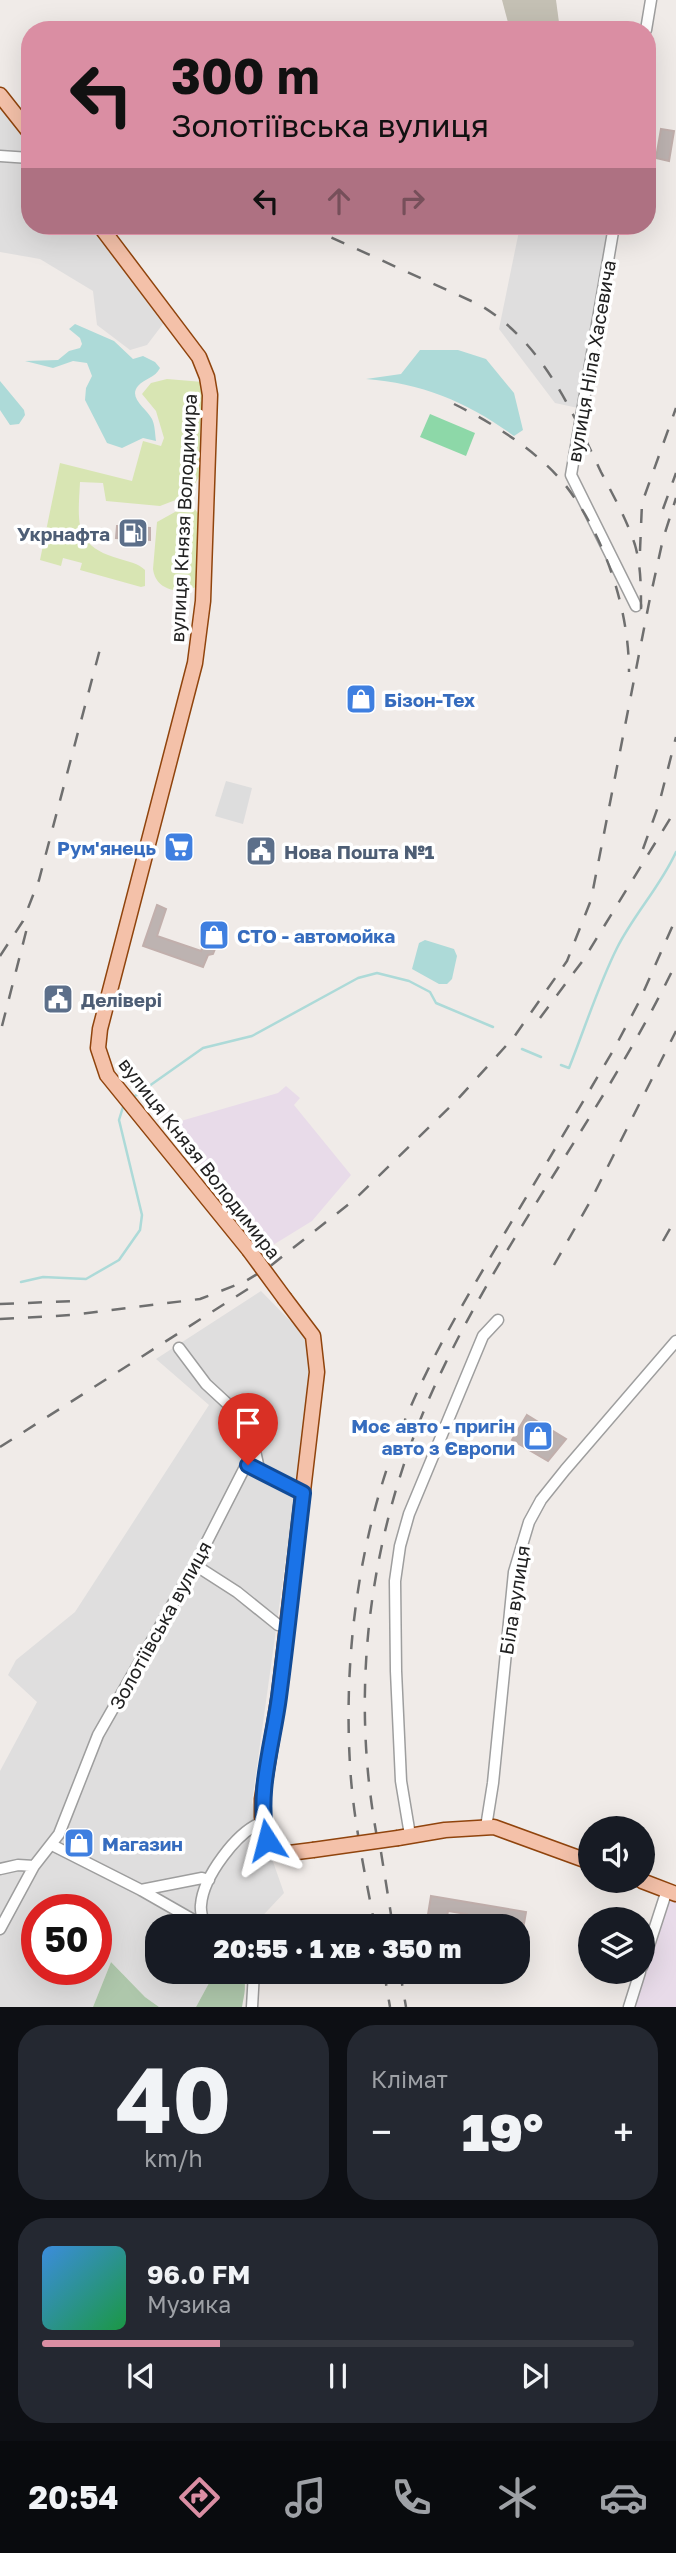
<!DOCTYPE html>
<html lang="uk">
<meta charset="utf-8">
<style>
:root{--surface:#171b24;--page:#242831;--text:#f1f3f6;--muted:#9ea1a6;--line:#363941;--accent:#da8ea3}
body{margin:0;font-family:"Golos Text",sans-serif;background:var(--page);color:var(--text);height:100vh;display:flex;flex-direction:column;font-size:26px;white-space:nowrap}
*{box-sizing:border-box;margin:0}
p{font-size:23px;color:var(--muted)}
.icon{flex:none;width:38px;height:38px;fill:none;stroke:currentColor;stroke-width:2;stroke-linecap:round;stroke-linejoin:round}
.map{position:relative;height:2007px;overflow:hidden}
.sheet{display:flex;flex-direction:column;gap:18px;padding:18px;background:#0d0f14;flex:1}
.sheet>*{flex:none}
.hud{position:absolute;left:21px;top:21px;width:635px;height:214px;border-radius:28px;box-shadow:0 7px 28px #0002;background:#da8ea3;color:#111;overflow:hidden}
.buttons{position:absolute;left:578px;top:1816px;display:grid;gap:14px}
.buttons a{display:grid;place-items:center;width:77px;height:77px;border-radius:50%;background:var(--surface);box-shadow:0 7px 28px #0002;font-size:35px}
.speed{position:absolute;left:21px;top:1894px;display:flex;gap:14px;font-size:35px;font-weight:700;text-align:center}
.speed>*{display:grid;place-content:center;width:91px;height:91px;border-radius:50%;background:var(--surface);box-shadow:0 7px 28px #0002;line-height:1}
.speed .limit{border:10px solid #d22;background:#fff;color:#111}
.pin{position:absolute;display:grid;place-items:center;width:60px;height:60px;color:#fff;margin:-72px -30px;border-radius:50% 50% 50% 0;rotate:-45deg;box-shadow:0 0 7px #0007}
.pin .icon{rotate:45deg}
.me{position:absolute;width:77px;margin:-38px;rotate:351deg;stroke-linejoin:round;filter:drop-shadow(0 0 5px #0008)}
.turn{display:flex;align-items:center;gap:24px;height:147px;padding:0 35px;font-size:32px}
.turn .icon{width:91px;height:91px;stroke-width:2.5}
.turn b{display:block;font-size:49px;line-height:60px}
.lanes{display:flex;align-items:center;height:66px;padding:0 35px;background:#0003;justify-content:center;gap:35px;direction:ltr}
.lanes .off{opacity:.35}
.big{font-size:52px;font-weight:800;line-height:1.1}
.sheet .tile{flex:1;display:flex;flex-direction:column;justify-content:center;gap:10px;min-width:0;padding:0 24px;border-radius:28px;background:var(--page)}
.sheet .dial{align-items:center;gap:0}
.dial b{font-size:91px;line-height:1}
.song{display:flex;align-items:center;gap:21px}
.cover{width:84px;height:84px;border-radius:10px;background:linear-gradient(135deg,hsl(210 70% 55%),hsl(140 70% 35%))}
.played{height:7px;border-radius:4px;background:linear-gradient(90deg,var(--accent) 30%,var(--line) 30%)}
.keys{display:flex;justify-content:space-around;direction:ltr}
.heat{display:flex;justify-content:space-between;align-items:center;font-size:38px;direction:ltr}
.sheet .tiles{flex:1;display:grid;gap:18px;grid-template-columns:1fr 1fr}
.tile:last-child{grid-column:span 2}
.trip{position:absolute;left:145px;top:1914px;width:385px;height:70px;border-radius:28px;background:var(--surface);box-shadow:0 7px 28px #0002;font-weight:800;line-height:70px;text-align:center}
.tabs{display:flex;height:112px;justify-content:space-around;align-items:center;background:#090b0e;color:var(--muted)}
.tabs .icon{width:49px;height:49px}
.tabs .active{color:var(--accent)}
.tabs b{font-size:32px;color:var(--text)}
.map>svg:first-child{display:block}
</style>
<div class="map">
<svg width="676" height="2007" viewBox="0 0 676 2007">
<rect width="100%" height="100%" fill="#f0ebe8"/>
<path fill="#dfdede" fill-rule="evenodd" d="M0 104 29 141 30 148 27 153H0Z
M0 160 30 163V226H94L166 320 147 345 130 350 97 325 93 291 40 259 0 252Z
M520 226H608L578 408 555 403 499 329Z
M261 1291 303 1334 311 1352V1378L252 1802 284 1893 252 1927H158V1972H215L196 2007H159L145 1997 111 1962 93 2007H0V1771L37 1702 8 1675 16 1660 75 1612 209 1405 156 1359ZM37 1909H96V1969H37Z"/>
<path fill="#e8dbe9" d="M286 1086 300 1098 294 1105 351 1175 312 1221 273 1245 167 1125 278 1093Z
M667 1890 676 1894V2007H629Z"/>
<path fill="#c4c0b4" d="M502 0H556L560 30H510Z"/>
<path fill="#d8e5b3" d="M167 379 203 382 201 473 192 489 186 496 160 506 106 501 103 483 80 482C78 523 73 546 120 559 129 562 138 563 145 570V586L141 587 80 570 82 563 63 558 61 566 40 560 60 463 132 481 143 441 161 446 164 438 156 411 142 394 151 383Z
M184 507 194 508 200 516 196 587C179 594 156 591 153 569L157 522Z"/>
<path fill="#aec7ab" d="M111 1962 145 1997 159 2007H93Z
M215 1972H241C248 1983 244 1995 242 2007H196Z"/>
<path fill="#8dd8a8" d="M430 414 475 433 466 456 420 437Z"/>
<path fill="#ddd" d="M226 781 252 788 243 824 215 816Z"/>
<path fill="#addad8" d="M75 324 114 341 133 359 143 356 155 362 160 368C155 378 145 378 138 386 128 398 146 408 152 419 155 425 155 434 156 441L143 438 122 448 107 443 85 400 86 388 92 376 87 363 73 361 53 368 25 361 58 360 69 351 80 348 82 344 80 338 69 329Z
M420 350H458L486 359 514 393 523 430 514 436C469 403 422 383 366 379L401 374Z
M0 381 24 410 25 415 19 424 10 425 0 410Z
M425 940 454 949 457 956 452 979 447 984H439L412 969 419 943Z"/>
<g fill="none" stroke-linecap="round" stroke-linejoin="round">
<path stroke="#addad8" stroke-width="2.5" d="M522 1049 541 1057
M561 1065 569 1068C585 1028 598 986 617 948 634 914 660 887 676 852
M135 1096 203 1048 252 1036 358 978 377 973 409 981 430 992 436 1003 493 1027
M21 1282 43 1277 86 1279 119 1260 140 1230 142 1215 119 1120 123 1107"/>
</g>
<path fill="#bdb3b1" stroke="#c1afac" stroke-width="2" d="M661 129 674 131 669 161 656 158Z
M117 526 150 528V540L116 538Z
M157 905 166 909 157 936 201 951 210 929 221 934 213 954 208 955 203 967 143 946Z
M527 1415 566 1439 548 1461 512 1440Z
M431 1896 526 1912 521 1941H518V1927H504L505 1920 486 1917 485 1927H465L467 1914 448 1911 445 1927H426Z"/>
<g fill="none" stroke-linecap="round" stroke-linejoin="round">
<g stroke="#9e9e9e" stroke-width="13">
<path id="minor" d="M646 30 651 0
M0 156 30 158
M614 226 571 475 636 606
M179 1348 206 1384 245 1420 250 1428 259 1469
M195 1565 237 1592 278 1625 287 1627
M486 1827 493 1783 514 1572 529 1522 541 1500 565 1470 676 1341
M410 1835 401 1781 396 1671 395 1581 400 1546 409 1514 483 1336 498 1320
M52 1845 141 1890 204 1926
M0 1869 18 1865 34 1866
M141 1890 202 1878 209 1880
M205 1927C203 1920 200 1912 201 1905 203 1877 237 1831 263 1822
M0 1929 34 1866 59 1834 98 1735 195 1565 245 1467 254 1466 303 1493
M642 1967 667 1890
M252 2007 254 1972
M629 2007 640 1972"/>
</g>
<g stroke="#90440d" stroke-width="17">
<path id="major" d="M0 95 30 133
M100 226 199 357 207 377 210 395 203 601 195 663 100 1029 98 1048 107 1075 249 1250
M285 1299 313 1336 317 1372 279 1695 262 1799V1817L271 1845 289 1853 313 1850
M398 1838 445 1830 494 1827 590 1862
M642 1881 676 1894"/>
</g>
<use href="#minor" stroke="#fff" stroke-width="10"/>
<use href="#major" stroke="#f4c1a9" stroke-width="14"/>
<path stroke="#6f6f6f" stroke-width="2.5" stroke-dasharray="14 14" stroke-linecap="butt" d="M306 226 480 305C542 342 571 409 601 472 613 495 627 520 635 545 641 566 641 587 641 609
M454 404C493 423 539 452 566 486 605 537 629 609 629 672
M663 509 676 473
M640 551 642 503 676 408
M643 849 659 804 676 737
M0 956 23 921 39 880 100 649
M540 1018 584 959 676 809
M2 1026 28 924
M663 1241 676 1218
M554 1265 591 1200 676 1031
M0 1304 76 1301
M0 1319 72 1315 200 1299 244 1282 269 1267 354 1200 457 1100 514 1037 567 961 591 900 649 603 663 539 676 498
M0 1447 251 1287
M377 1837C349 1687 370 1531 432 1392 499 1242 605 1111 676 963
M381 1852 393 1927
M375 1927C365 1873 353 1819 350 1765 343 1647 361 1522 408 1413 435 1349 471 1290 506 1231 542 1171 578 1110 614 1049L639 1002 676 918
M384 1972 390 2007
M400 1972 406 2007"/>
<g stroke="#90440d" stroke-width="17" stroke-linecap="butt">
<path id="major-bridge" d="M249 1250 285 1299
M313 1850 398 1838"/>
</g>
<use href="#major-bridge" stroke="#f4c1a9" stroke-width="14"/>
</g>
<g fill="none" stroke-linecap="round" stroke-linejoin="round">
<g stroke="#114b97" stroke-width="18">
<path id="route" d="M248 1465 303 1493C295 1561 288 1629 279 1697 273 1744 256 1793 267 1840"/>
</g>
<use href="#route" stroke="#1a73e8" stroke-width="12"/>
</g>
<defs>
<g id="fuel-square" transform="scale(1.575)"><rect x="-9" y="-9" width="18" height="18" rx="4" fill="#5c6f8a" stroke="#fff"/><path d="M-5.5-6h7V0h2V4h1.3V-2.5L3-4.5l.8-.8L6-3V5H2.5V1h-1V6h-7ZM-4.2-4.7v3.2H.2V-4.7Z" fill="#fff"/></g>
<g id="shop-square" transform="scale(1.575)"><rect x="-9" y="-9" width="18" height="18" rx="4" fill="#3f7fe0" stroke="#fff"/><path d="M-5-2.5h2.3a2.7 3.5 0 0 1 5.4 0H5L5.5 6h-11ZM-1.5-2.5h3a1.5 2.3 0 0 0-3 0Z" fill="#fff"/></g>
<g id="supermarket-square" transform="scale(1.575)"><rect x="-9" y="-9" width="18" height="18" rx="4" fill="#3f7fe0" stroke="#fff"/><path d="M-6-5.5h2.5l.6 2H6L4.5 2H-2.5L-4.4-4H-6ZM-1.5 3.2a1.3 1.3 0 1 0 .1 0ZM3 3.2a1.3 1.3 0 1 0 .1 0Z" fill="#fff"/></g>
<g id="civic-square" transform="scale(1.575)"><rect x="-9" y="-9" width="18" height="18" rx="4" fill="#5c6f8a" stroke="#fff"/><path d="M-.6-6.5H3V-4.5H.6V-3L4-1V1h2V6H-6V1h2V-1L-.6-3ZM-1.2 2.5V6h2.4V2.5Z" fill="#fff"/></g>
</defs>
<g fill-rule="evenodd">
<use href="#fuel-square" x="133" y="533"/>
<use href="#shop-square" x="361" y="699"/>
<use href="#supermarket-square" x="179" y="847"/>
<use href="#civic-square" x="261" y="851"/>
<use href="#shop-square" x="214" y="935"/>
<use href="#civic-square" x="58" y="999"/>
<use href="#shop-square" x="538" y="1436"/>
<use href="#shop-square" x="79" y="1843"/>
</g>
<g text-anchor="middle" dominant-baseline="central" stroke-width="7" stroke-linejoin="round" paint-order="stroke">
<g font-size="19" fill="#212121" stroke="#fff">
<text transform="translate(591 361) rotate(-80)">вулиця Ніла Хасевича</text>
<text transform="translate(183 518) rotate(-87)">вулиця Князя Володимира</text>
<text transform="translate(200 1158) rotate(52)">вулиця Князя Володимира</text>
<text transform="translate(514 1600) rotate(-81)">Біла вулиця</text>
<text transform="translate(160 1625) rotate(-61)">Золотіївська вулиця</text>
</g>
<g font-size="19" font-weight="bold" fill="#4e5e75" stroke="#fff" text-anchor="start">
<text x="110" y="533" text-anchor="end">Укрнафта</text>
<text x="284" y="851">Нова Пошта №1</text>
<text x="81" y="999">Делівері</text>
</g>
<g font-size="19" font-weight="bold" fill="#366cbe" stroke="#fff" text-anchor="start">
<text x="384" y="699">Бізон-Тех</text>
<text x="156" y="847" text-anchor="end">Рум'янець</text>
<text x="237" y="935">СТО - автомойка</text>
<text x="515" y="1425" text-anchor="end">Моє авто - пригін<tspan x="515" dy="22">авто з Європи</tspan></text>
<text x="102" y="1843">Магазин</text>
</g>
</g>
</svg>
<div class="buttons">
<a><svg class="icon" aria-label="sound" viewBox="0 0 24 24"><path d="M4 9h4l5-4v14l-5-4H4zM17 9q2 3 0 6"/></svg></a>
<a><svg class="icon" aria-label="layers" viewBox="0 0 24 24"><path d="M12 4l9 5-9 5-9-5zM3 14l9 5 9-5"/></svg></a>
</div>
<div class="speed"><div class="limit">50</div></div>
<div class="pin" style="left:248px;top:1465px;background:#d93025"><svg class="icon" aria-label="arrive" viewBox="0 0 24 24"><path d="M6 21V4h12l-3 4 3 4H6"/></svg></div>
<svg class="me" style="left:267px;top:1840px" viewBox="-20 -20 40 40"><path d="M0-17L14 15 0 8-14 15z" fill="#1a73e8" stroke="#fff" stroke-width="4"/></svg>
<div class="trip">20:55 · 1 хв · 350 m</div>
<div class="hud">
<div class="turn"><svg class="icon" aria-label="left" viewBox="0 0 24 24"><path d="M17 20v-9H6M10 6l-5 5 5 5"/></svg><div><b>300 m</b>Золотіївська вулиця</div></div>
<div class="lanes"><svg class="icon" aria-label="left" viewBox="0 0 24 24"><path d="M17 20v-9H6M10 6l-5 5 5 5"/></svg><svg class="icon off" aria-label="ahead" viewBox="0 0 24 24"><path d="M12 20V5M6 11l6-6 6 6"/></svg><svg class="icon off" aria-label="right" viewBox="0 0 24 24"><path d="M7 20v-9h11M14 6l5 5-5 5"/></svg></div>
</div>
</div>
<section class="sheet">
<div class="tiles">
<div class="tile dial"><b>40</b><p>km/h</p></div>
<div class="tile"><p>Клімат</p>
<div class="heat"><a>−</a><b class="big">19°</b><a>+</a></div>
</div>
<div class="tile">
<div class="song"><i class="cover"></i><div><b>96.0 FM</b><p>Музика</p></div></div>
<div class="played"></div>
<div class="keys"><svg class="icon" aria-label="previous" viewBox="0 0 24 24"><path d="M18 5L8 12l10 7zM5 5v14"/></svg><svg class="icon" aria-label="pause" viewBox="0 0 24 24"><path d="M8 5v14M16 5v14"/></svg><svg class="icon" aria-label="next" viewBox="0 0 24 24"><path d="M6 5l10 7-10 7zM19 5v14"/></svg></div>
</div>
</div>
</section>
<nav class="tabs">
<b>20:54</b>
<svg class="icon active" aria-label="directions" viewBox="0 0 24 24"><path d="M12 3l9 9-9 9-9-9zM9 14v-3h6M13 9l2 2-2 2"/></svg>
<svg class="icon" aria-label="music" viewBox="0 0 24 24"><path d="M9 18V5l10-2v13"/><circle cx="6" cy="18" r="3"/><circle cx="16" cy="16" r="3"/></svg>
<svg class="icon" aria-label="phone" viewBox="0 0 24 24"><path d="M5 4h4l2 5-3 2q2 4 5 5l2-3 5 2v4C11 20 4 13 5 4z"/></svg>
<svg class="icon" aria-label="climate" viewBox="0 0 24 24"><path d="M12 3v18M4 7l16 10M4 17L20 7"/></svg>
<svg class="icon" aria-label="car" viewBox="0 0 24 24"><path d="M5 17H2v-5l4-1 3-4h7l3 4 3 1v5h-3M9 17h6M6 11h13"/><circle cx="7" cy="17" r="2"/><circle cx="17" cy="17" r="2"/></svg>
</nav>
